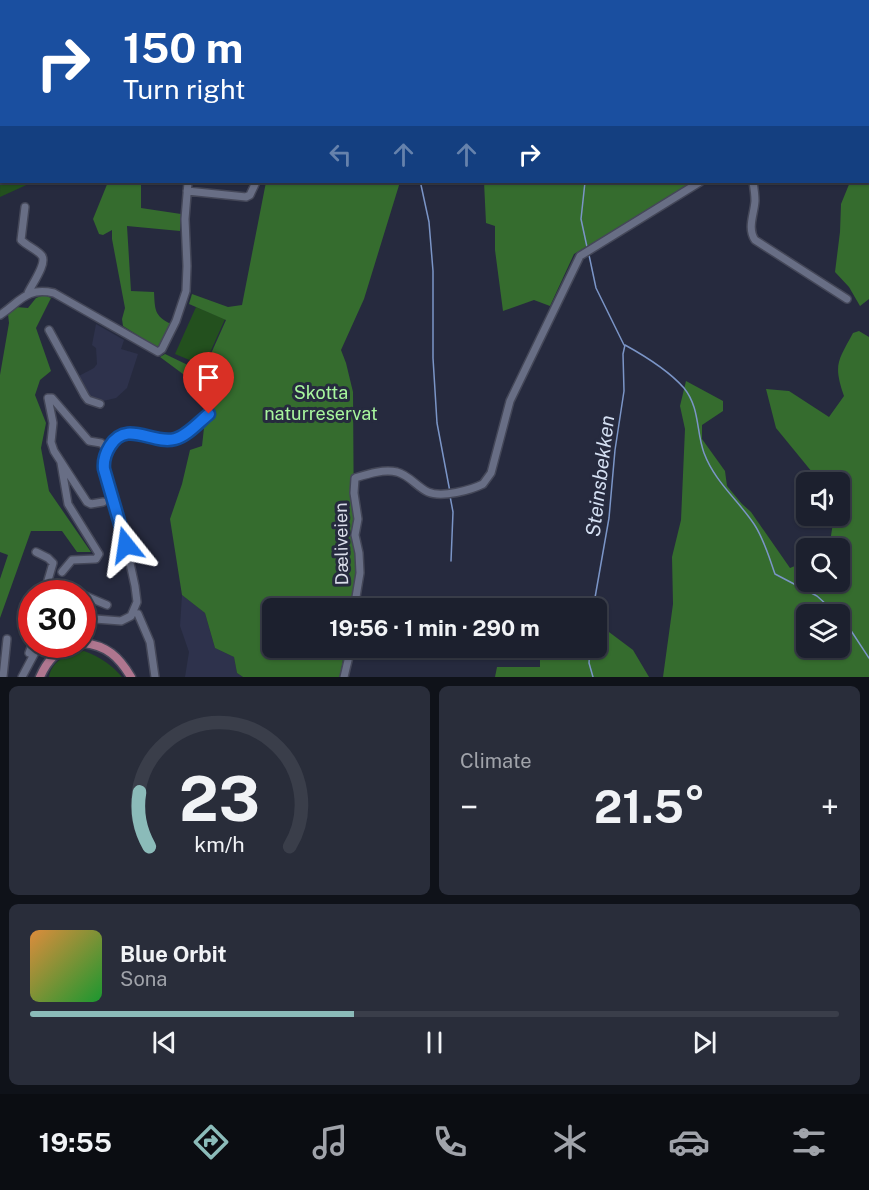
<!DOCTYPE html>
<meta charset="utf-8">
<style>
:root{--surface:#1c202e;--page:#292d3a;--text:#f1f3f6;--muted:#a0a3aa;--line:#3a3e4a;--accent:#8bbbb9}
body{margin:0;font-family:"Public Sans",sans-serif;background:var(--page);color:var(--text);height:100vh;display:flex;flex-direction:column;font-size:22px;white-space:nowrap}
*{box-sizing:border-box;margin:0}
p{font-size:20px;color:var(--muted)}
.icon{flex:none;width:33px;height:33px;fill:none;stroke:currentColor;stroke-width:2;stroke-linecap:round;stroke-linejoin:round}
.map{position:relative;height:677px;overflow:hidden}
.drawer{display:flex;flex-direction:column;gap:9px;padding:9px;background:#0f1219;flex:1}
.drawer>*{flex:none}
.banner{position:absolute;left:0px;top:0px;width:870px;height:183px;box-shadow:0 2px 4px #0004,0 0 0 2px var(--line);background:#1a4fa0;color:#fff;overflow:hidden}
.controls{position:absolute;left:796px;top:472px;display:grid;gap:12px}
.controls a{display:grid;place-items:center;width:54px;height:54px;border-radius:9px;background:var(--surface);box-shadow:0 2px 4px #0004,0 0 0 2px var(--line);font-size:30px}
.speed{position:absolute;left:18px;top:580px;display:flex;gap:12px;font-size:30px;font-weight:700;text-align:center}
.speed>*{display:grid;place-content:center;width:78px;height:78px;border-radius:50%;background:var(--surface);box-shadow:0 2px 4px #0004,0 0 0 2px var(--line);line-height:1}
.speed .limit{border:9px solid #d22;background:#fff;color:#111}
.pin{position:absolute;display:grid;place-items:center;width:51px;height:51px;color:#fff;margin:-62px -26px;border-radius:50% 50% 50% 0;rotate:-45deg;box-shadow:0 0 6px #0007}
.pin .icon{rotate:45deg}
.me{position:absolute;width:66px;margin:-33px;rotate:345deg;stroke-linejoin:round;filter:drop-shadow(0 0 4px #0008)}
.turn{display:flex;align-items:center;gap:21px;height:126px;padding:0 24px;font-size:27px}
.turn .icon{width:78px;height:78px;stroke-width:2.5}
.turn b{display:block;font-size:42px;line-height:51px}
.lanes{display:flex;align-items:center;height:57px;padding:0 24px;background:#0003;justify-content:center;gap:30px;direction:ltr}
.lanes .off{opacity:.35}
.big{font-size:45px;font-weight:700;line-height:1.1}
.drawer .card{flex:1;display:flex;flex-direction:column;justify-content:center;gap:9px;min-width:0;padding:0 21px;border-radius:9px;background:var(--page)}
.drawer .dial{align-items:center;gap:0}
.dial svg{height:156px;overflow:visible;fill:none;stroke:var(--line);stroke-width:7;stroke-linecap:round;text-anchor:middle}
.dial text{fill:var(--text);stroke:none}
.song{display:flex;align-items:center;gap:18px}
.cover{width:72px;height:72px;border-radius:9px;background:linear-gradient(135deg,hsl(30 70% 55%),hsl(130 70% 35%))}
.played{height:6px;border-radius:3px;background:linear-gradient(90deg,var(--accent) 40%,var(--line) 40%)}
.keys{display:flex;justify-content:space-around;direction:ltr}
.heat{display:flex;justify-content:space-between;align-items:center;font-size:33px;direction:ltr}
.drawer .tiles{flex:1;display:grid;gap:9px;grid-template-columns:1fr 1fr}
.card:last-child{grid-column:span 2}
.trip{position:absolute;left:262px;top:598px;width:345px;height:60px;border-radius:9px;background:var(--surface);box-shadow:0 2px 4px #0004,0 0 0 2px var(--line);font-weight:700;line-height:60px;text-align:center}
.menu{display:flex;height:96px;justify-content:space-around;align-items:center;background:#0b0d12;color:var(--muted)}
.menu .icon{width:42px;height:42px}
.menu .current{color:var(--accent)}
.menu b{font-size:27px;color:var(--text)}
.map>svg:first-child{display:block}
</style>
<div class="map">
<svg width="869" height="677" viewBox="0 0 869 677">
<rect width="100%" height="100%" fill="#262a3e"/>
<path fill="#2e324c" d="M96 324 124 340 121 349 138 354 127 388 116 398 99 402 89 399 77 377 94 368 97 364 96 348 92 345Z
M182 595 205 613 215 648 234 657 237 673 243 677H185L189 652 180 626Z"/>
<path fill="#23501e" d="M1 42 2 182H33L0 197Z
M196 307 225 319 204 366 175 354Z
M84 651C100 657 111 664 122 677H49C52 660 69 653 84 651Z"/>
<path fill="#356c2e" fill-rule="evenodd" d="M305 0H448V1H305Z
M869 151V299L860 306 849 287 835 272 840 232 841 204 850 182H868Z
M108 182H141V208L181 214 180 231 127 226 131 291 154 292C155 309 154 316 171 324L158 348 123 326 122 319 125 308 112 239V230L103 235 99 234 93 219Z
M266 182H400L364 299 341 350 346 363 353 392 354 540 358 582 353 609H273V648H345L340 677H243L237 673 234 657 215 648 205 613 182 595 170 519 182 484 190 450 202 446 204 428 214 416V397L160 357 165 354 196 369 205 367 226 320 189 304 192 294 228 307 242 305Z
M484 182H697L574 254 550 306 534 300 503 311 495 250V226L486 223Z
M44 295 51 298 36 328 51 371 40 380 35 395 46 423 41 448 49 491 91 552H77L62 531H31L0 618V579L8 555 0 552V375L9 323 8 314 16 307 28 308 36 298Z
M859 331 869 337V677H663L673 604 672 557 681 520 685 429 680 406 686 381 723 401V411L702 425V439L725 471 727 486 742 504 751 512 790 568 807 561V582H840V549H829L834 516H840V483H821L776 428 766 389 789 391 829 417 844 396C833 364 838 361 853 333ZM807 615H840V648H807Z
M597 623 633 650 649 677H495L497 667H540V648H597Z"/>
<path fill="#5276b7" stroke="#7b95c7" stroke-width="1.5" d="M458 0H653L652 2Z"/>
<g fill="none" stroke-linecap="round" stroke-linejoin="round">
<path stroke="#7b95c7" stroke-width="1.5" d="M777 2V0
M423 182 421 185 429 222 433 271V358L437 423 450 492
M585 182 581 219 587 247
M589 255 596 288 624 345
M625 345C645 356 668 370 684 388 700 408 696 431 704 453 715 482 737 499 754 524 764 539 769 557 775 574L817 596 838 615
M450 496 453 512 451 561
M593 609 609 518 615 450 624 391 623 354 625 345
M840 617 846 623 869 658
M590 648 589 663 593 677"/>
<g stroke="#444758" stroke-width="10">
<path id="minor" d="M173 0V2
M83 2V0
M120 2 121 0
M240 2V0
M787 2V0
M0 42 2 43
M753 182C754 188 755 195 755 201 754 215 747 228 755 240L847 299
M187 191 246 197 250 195 256 182
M25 207 21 240C27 246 38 250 42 256 47 264 32 284 28 293
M0 315C21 301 26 287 54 293L158 352 162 349 176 321 186 291 187 266 185 219 188 182
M49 330 85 396 88 400 100 404
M61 463 68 504 99 554 96 559 72 560 62 572
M103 502 91 504 87 502 54 451 51 442 53 423 48 398H52L89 441 101 443 108 450
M36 552 48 558 53 563 44 594
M54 592 74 591 107 605
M354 609 360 573 359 553 355 535 358 519 354 493 355 478C368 474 383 469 397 472 409 475 417 487 428 492 442 498 471 490 483 484L491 473 510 401 580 256 700 182
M138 614 150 642 155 677
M82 618 121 621 131 616 137 602 135 586 126 545 104 469C103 460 105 454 110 447 127 419 152 445 175 439 187 436 199 422 209 414
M29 653 32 645
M3 677 7 639
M22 677 39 645
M344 677 351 648"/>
</g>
<g stroke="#444758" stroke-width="11">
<path id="major" d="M82 643C107 645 119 657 131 677
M40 677C47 661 56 651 73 645"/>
</g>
<use href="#minor" stroke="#686e85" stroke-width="7"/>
<use href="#major" stroke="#af768f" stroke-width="8"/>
</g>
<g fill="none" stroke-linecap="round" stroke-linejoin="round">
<g stroke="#114b97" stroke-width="15">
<path id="route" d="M126 545 104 469C103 460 105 454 110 446 127 419 152 445 175 439 187 436 199 422 209 414"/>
</g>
<use href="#route" stroke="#1a73e8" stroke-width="10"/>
</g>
<g text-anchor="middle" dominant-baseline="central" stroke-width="6" stroke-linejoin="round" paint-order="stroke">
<g font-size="18" fill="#a8f69e" stroke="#262a3e">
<text x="321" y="392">Skotta<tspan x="321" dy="21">naturreservat</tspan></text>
</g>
<g font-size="18" fill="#dbdeeb" stroke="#262a3e">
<text transform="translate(341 544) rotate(-91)">Dæliveien</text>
</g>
<g font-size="20" font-style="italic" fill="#d4dff2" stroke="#262a3e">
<text transform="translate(600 476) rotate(-83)">Steinsbekken</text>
</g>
</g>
</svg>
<div class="controls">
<a><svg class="icon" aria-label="sound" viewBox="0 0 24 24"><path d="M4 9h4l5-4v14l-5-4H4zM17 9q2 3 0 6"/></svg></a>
<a><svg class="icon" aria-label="search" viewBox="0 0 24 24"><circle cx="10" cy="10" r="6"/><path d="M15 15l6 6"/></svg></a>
<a><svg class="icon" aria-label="layers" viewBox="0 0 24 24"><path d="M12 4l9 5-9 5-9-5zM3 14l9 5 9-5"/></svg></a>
</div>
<div class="speed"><div class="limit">30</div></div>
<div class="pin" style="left:209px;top:414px;background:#d93025"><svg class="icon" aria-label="arrive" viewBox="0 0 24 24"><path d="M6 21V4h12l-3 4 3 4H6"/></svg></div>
<svg class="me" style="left:126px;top:545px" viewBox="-20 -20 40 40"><path d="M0-17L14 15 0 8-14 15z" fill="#1a73e8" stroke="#fff" stroke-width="4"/></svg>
<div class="trip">19:56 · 1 min · 290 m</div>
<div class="banner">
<div class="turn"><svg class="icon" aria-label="right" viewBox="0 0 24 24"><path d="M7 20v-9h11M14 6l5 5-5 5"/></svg><div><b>150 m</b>Turn right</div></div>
<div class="lanes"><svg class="icon off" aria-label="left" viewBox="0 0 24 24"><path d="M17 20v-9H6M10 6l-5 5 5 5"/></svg><svg class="icon off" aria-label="ahead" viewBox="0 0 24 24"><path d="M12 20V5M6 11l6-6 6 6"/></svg><svg class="icon off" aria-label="ahead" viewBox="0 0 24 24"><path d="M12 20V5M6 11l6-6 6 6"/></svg><svg class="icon" aria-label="right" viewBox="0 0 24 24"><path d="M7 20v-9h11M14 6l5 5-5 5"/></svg></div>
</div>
</div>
<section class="drawer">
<div class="tiles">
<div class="card dial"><svg viewBox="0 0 100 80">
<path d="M14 69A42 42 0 1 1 86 69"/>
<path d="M14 69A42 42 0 0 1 9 41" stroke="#8bbbb9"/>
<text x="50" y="56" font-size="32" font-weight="700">23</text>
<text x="50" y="72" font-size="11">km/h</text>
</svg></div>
<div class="card"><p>Climate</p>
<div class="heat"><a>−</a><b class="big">21.5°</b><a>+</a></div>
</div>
<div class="card">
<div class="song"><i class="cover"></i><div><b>Blue Orbit</b><p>Sona</p></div></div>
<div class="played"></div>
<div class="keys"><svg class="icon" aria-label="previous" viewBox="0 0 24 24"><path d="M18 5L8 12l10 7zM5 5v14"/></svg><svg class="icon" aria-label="pause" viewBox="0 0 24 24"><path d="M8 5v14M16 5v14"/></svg><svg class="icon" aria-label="next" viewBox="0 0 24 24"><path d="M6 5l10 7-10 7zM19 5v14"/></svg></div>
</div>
</div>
</section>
<nav class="menu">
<b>19:55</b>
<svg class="icon current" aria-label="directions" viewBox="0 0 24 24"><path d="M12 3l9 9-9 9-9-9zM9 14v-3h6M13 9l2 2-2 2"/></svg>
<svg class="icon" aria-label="music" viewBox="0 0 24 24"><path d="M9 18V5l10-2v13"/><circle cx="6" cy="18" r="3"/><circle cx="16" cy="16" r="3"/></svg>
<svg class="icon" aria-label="phone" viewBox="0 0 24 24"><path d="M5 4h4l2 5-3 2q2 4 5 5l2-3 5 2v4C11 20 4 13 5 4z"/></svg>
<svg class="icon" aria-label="climate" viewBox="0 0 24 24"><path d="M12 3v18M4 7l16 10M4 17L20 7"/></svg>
<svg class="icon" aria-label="car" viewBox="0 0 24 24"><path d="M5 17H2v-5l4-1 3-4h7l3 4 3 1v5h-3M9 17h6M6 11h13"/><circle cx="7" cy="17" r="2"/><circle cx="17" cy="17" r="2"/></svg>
<svg class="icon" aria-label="filters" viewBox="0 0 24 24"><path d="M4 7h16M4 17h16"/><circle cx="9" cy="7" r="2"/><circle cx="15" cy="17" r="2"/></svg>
</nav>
